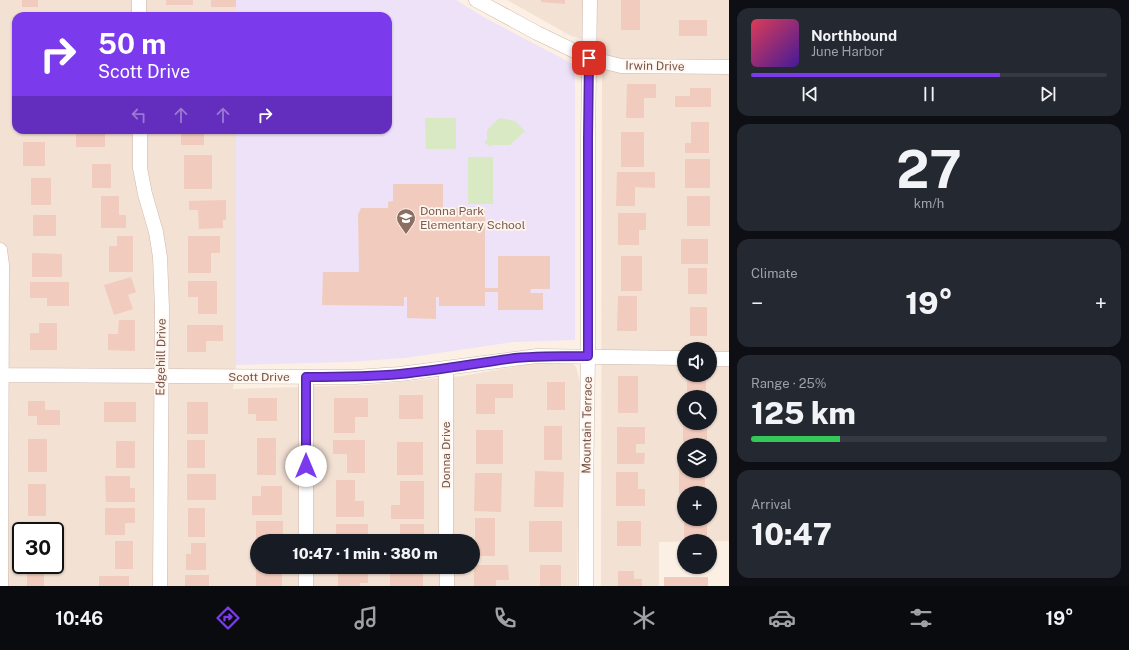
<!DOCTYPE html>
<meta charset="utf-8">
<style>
:root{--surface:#171b24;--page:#242831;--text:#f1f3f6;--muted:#9ea1a6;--line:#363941;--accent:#7c3aed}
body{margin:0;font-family:"Public Sans",sans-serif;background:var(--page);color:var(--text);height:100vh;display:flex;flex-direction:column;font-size:15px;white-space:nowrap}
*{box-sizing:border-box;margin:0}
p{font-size:13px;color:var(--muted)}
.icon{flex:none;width:22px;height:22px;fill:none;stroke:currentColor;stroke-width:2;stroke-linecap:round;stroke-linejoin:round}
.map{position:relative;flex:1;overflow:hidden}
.side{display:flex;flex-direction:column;gap:8px;padding:8px;background:#0d0f14;width:400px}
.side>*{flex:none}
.guide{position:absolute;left:12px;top:12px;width:380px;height:122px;border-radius:12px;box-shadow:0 1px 3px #0004;background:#7c3aed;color:#fff;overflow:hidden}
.buttons{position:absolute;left:677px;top:342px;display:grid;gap:8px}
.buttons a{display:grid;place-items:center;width:40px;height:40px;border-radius:50%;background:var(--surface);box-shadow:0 1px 3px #0004;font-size:20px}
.speed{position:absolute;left:12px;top:522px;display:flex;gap:8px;font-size:20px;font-weight:700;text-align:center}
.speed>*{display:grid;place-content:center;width:52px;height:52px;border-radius:50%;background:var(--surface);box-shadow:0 1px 3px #0004;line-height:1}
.speed .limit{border:2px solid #111;border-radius:6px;background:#fff;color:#111}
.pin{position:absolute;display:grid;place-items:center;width:34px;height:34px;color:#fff;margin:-17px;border-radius:8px;box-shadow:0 2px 6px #0006}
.me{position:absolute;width:44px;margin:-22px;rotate:0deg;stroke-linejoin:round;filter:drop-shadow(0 0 3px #0008)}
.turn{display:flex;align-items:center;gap:14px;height:84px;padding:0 20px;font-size:18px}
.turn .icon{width:52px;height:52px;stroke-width:2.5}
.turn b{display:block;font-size:28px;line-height:34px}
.lanes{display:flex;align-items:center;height:38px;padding:0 20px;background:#0003;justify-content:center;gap:20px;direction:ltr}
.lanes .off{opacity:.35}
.big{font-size:30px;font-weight:800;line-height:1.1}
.side .widget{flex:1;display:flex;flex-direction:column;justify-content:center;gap:6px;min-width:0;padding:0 14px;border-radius:12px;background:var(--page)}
.side .dial{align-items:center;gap:0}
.dial b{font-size:52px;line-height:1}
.song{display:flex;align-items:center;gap:12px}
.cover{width:48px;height:48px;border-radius:6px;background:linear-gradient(135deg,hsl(350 70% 55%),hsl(260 70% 35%))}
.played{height:4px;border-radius:2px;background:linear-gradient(90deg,var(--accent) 70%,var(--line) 70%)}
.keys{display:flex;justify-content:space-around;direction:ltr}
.heat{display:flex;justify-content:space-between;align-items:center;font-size:22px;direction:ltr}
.charge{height:6px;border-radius:3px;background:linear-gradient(90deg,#34c759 25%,var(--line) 0)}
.trip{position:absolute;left:250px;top:534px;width:230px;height:40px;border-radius:20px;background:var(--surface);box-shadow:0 1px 3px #0004;font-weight:800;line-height:40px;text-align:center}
.menu{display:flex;height:64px;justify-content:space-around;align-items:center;background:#090b0e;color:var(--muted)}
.menu .icon{width:28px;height:28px}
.menu .on{color:var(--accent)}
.menu b{font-size:18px;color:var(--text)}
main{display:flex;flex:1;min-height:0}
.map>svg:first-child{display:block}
</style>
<main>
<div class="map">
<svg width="729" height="586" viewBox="0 0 729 586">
<rect width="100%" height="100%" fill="#fcf0e5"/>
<path fill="#f3e1d4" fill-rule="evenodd" d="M0 0H236V16H16V130H236V365L233 389 367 385 462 376 536 363 571 361 576 367 580 381 577 586H0ZM21 531H55V565H21ZM257 541H473V567H257Z
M507 0H729V541L659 542V586H601L602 44 571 36ZM684 349H710V375H684ZM684 397H710V423H684ZM684 445H710V471H684ZM684 493H710V519H684Z"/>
<path fill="#ede2f8" d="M236 0H456L487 19 575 65V340L513 342 405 358 347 362 236 365V130H388V16H236Z"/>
<path fill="#d8e9c4" d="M425 118H456V149H426Z
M499 118 515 121 525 131 510 145H492L490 147 484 142 487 140V130Z
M468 157H493V204H468Z"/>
<path fill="#f1cbbd" d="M22 0H38V7H22Z
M166 0H193V5H166Z
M211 0H236V7H211Z
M541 0H565V4L541 2Z
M621 0H640V30H621Z
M679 20H707V36H679Z
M12 29H16V60H12Z
M14 71H16V98H14Z
M627 84H656V98H644V118H626Z
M690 88H711V107H675V96H690Z
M13 104H16V130H13Z
M691 122H709V153H685V143H691Z
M76 130H105V147H76Z
M181 130H204V145H181Z
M621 132H644V167H621Z
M23 142H45V166H23Z
M184 155H212V189H184Z
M685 159H710V188H685Z
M92 164H111V188H92Z
M617 172H655V188L635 187V206H616Z
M31 178H51V205H31Z
M393 184H443V208L485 209V288H498V256H550V289H531L530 293H543V310H498V292H485V306H439V297H436V319L407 318V297H404V306L322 305 323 272H359L358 214 361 208H388V202L393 201Z
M101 196H119V215H126V228H101Z
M687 196H710V226H687Z
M226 200V220H223V228L199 229 198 210H189V201Z
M618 213H646V230H639V245H618Z
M33 215H56V236H33Z
M117 236H133V272H109V246H117Z
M188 236H220V253H211V273H188Z
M681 239H708V264H681Z
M32 253 62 254V277H32Z
M621 256H642V291H621Z
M688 268H707V294H688Z
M131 277 136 292 128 295 133 309 114 315 104 285Z
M188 281H217V314H198V297H188Z
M30 282H69V306H47V298H30Z
M618 296H637V331H617Z
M690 307H707V336H690Z
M119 320H135V351L108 350V334H118Z
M39 323H57V350H30V333H39Z
M187 325H223V341H206V352H187Z
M618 376H638V413H618Z
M687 378H706V397H687Z
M547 382H565V410H547Z
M476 384H513V398H495V414H476Z
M399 395H423V419H399Z
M248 398H277V421H256V414H248Z
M334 398H368V417H355V433H334Z
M28 401H45V410H60V425H37V416H28Z
M104 402H136V422H104Z
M187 402H208V434H187Z
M683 423H707V445H683Z
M544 426H562V460H544Z
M617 427H645V444H636V453H645L644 464H617Z
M476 430H503V464H476Z
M257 438H276V475H257Z
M28 439H47V472H28Z
M187 440H205V468H187Z
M333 440H365V473H347V454H333Z
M116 441H135V468H116Z
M397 442H423V475H397Z
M679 463H684V471H705V493H684V494H679Z
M535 471 564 472 563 507H534Z
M616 472H638V489H645V506H616Z
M475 473H502L501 512 474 511Z
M187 474H216V500H187Z
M105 476H130V488H135V502H106Z
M336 480H355V501H364V517H336Z
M400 481H424V519H391V505H400Z
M28 484H46V516H28Z
M261 486H282V515H252V496H261Z
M105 508H135V523H125V535H105Z
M188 508H205V537H188Z
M475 518H495V556H475Z
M684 519H707V537H684Z
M256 521H283V541H256Z
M529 521H562V552H529Z
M617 521H641V546H617Z
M336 524H368V541H336Z
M400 524H424V541H400Z
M28 525H47V531H28Z
M115 541H133V569H115Z
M191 543H206V570H186V554H191Z
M27 565H51V574H44V586H27Z
M474 565H508L509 580H496V586H474Z
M540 565H561V586H540Z
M256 567H282V586H256Z
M338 567H368V583H360V586H338Z
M390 568H423V586H390Z
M618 571H634V579H642V586H618Z
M185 575H209V586H185Z
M99 576H129V586H99Z
M664 577H708V586H664Z"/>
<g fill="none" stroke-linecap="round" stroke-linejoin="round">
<g stroke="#cfb9af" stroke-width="15">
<path id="minor" d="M139 0V16
M476 0 537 33 589 58 621 66 729 67
M140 130V168L145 194 156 232 160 257 162 308 160 586
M0 250 2 265 1 586
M710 359H729
M446 369V541
M0 375 355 377 400 374 537 356 684 358
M306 377V541
M306 567V586
M447 567V586
M586 586V491L588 356V139L590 0"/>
</g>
<use href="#minor" stroke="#fff" stroke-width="14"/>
</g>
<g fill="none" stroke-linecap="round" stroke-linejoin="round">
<g stroke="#51269a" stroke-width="10">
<path id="route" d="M306 466V377C338 377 369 377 400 374 439 370 477 363 515 358 539 356 564 356 588 356V139L589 58"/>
</g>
<use href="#route" stroke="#7c3aed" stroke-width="7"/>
</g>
<defs>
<g id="school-pin" transform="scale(1)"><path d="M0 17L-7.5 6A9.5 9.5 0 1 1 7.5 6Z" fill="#8d6e63" stroke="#fff5ec"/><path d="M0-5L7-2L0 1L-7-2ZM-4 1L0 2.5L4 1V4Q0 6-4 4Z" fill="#fff"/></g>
</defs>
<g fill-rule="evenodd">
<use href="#school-pin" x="406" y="218"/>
</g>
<g text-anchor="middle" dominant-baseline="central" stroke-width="3.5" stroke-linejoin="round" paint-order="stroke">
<g font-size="12" fill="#75544b" stroke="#fff5ec">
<text transform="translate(655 66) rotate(1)">Irwin Drive</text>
<text transform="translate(161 357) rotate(-89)">Edgehill Drive</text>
<text x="259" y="377">Scott Drive</text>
<text transform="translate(587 425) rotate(-89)">Mountain Terrace</text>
<text transform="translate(446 455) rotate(-90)">Donna Drive</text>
</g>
<g font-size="12" fill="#785e54" stroke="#fff5ec" text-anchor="start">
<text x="420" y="211">Donna Park<tspan x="420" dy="14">Elementary School</tspan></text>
</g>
</g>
</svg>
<div class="buttons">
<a><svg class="icon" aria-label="sound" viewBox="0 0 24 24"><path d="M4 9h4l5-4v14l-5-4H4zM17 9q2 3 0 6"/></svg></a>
<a><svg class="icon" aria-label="search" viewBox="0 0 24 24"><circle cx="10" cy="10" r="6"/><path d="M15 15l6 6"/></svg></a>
<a><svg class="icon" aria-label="layers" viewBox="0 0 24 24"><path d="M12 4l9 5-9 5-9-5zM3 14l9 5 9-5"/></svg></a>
<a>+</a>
<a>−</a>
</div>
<div class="speed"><div class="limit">30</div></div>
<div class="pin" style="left:589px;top:58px;background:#d93025"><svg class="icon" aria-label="arrive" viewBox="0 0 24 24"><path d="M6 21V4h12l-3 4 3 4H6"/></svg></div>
<svg class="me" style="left:306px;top:466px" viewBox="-20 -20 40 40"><circle r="19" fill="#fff"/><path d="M0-13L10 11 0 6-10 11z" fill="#7c3aed"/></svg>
<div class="trip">10:47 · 1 min · 380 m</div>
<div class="guide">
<div class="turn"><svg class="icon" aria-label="right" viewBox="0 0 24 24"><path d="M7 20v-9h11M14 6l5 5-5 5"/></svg><div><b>50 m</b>Scott Drive</div></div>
<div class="lanes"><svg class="icon off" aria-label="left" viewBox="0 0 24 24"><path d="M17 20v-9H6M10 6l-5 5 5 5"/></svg><svg class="icon off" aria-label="ahead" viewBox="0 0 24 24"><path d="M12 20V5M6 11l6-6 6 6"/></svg><svg class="icon off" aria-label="ahead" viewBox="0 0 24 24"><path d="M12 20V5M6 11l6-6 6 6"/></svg><svg class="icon" aria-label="right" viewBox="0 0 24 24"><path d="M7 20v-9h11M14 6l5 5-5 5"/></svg></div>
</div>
</div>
<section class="side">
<div class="widget">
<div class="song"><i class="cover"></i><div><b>Northbound</b><p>June Harbor</p></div></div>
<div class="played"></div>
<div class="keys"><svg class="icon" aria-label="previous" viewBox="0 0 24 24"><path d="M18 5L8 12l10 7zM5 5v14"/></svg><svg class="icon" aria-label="pause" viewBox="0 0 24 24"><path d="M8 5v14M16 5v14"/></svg><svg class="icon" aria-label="next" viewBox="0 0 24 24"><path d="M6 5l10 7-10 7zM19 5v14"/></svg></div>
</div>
<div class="widget dial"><b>27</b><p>km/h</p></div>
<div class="widget"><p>Climate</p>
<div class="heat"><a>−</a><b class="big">19°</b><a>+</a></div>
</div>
<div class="widget"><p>Range · 25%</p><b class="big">125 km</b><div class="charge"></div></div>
<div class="widget"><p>Arrival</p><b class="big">10:47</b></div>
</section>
</main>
<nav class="menu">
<b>10:46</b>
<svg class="icon on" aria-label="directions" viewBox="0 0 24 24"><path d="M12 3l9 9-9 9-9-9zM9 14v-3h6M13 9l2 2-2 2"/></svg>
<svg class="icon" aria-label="music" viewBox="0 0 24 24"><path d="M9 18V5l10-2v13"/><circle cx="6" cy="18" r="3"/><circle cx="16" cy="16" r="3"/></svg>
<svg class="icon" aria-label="phone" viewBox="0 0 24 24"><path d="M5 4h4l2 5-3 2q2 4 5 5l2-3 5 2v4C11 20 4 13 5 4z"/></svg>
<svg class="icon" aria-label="climate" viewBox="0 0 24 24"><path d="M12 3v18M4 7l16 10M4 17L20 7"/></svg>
<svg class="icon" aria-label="car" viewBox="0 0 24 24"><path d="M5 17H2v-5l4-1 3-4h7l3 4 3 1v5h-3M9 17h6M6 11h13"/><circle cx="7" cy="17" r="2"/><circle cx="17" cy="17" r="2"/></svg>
<svg class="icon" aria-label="filters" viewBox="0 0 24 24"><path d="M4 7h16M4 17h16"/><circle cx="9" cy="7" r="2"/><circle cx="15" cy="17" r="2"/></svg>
<b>19°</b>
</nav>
